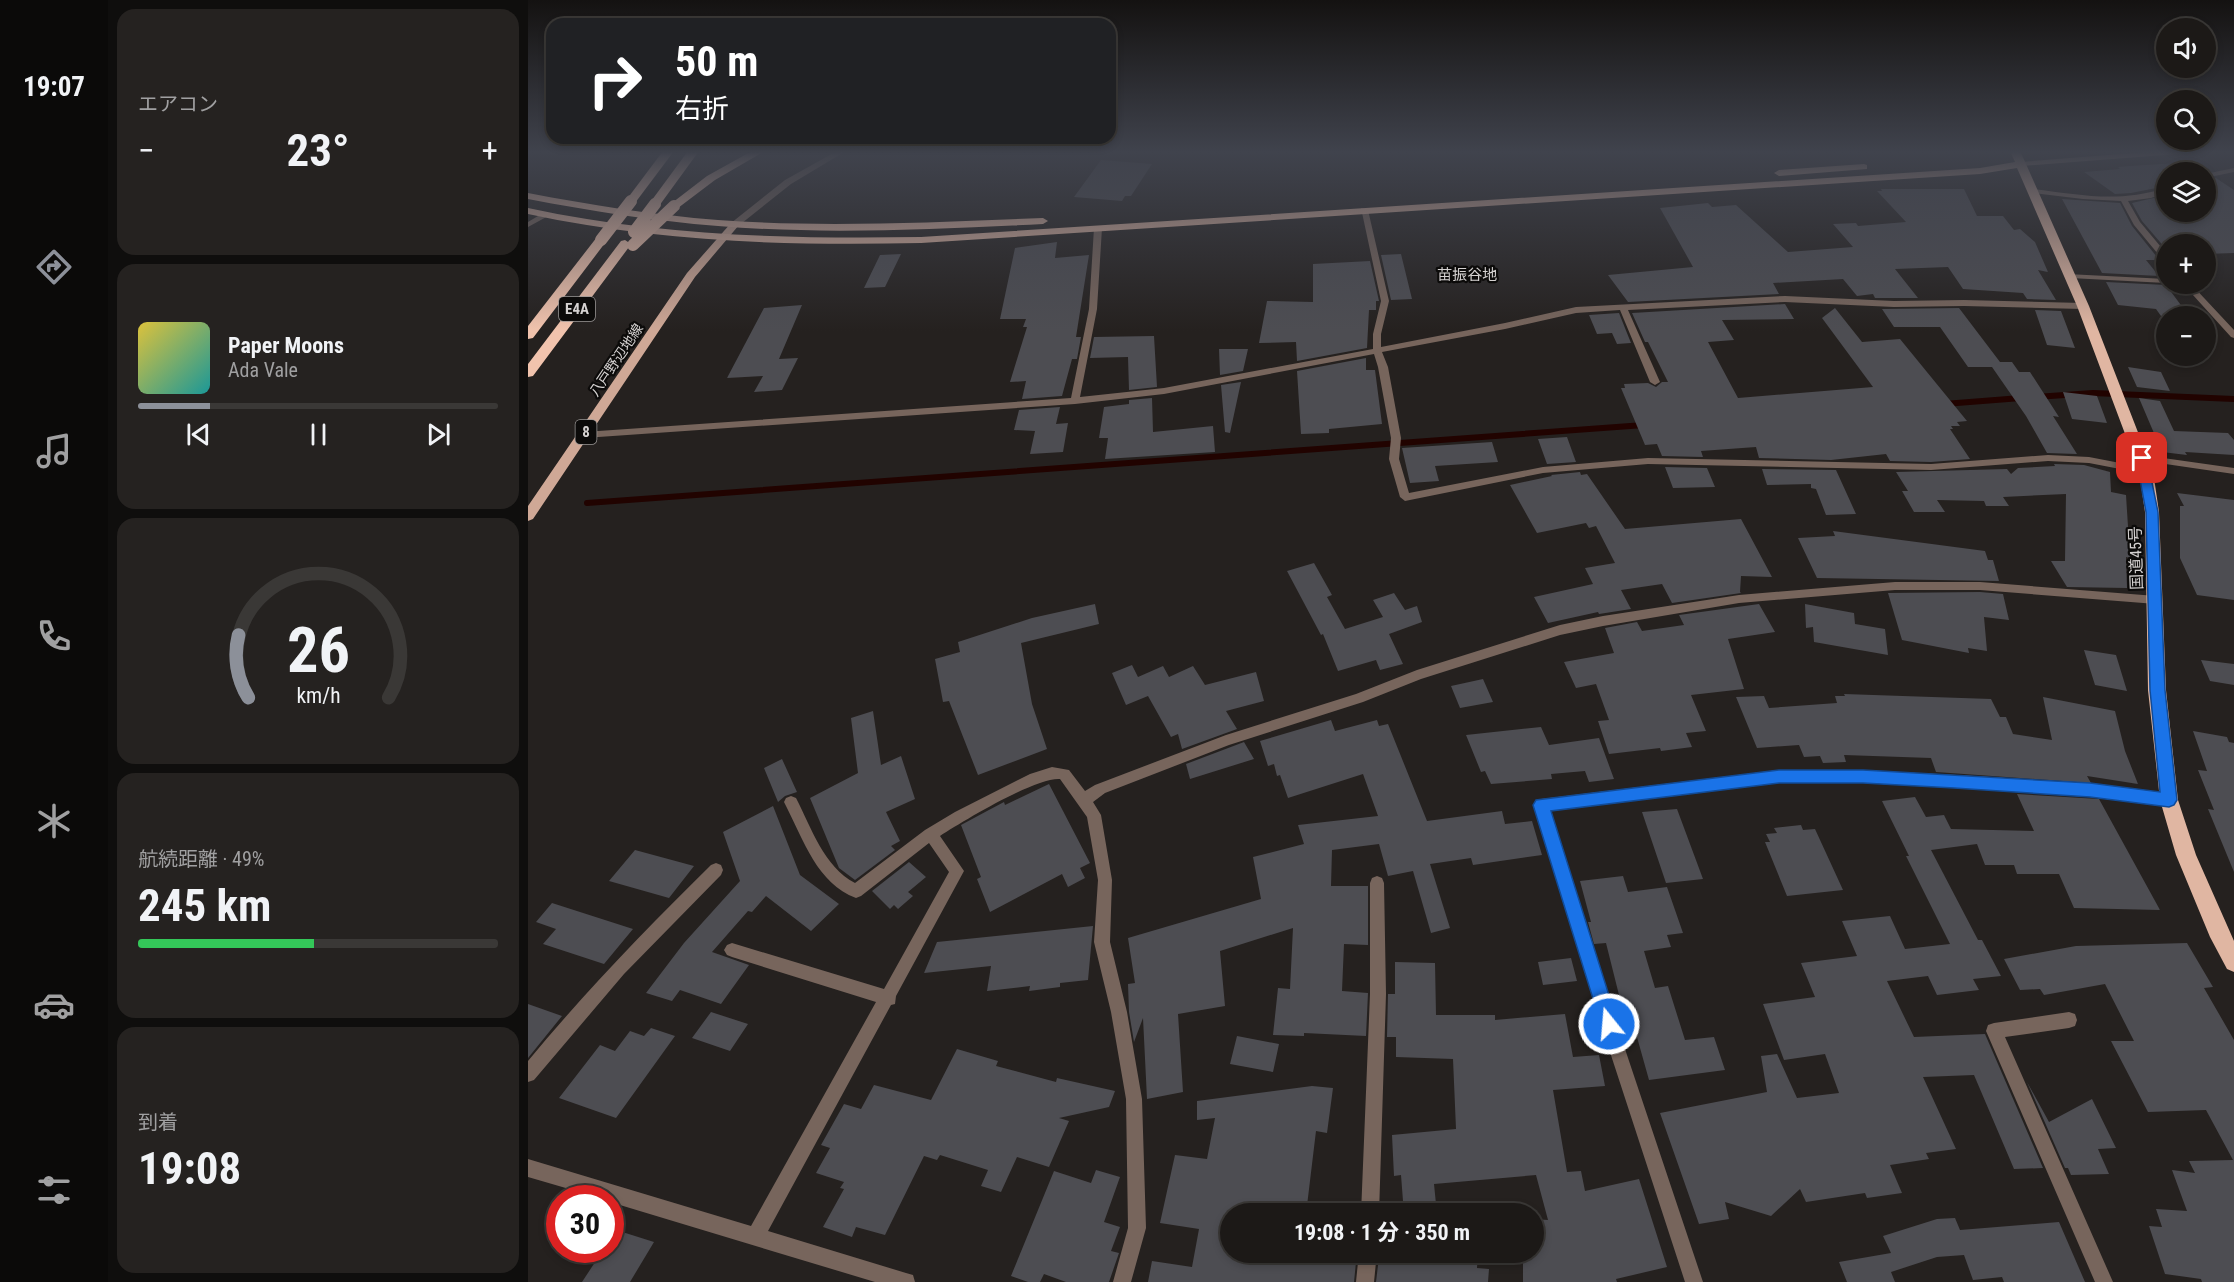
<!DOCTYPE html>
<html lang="ja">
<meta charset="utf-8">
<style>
:root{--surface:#1c1917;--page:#252220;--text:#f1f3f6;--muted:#a0a0a1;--line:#3a3836;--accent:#8c9099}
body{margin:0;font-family:"Roboto Condensed","Noto Sans JP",sans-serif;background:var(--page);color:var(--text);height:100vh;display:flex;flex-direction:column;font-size:22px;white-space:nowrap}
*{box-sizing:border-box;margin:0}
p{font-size:20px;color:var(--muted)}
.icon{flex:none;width:33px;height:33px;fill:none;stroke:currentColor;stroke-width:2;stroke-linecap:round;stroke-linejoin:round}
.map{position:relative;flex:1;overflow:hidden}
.side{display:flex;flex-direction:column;gap:9px;padding:9px;background:#0f0e0d;width:420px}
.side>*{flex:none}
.hud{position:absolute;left:18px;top:18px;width:570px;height:126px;border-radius:18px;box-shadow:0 3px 9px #0003,0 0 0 2px var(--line);background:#202124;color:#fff;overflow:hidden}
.fabs{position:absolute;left:1628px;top:18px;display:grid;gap:12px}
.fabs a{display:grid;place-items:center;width:60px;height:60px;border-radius:50%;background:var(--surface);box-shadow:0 3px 9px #0003,0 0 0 2px var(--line);font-size:30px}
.speed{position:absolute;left:18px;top:1185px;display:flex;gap:12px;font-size:30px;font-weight:700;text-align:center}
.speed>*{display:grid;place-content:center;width:78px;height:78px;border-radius:50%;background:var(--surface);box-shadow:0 3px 9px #0003,0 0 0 2px var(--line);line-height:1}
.speed .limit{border:9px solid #d22;background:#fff;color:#111}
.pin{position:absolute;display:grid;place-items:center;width:51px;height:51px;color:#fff;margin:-26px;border-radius:12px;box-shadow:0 3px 9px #0006}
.me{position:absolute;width:66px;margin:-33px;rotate:343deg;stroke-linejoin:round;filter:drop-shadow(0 0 4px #0008)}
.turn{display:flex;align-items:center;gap:21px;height:126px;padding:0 30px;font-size:27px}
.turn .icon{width:78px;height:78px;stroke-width:2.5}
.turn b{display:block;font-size:42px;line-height:51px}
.big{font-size:45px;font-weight:700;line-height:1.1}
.side .widget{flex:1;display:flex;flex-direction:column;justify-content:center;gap:9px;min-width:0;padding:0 21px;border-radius:18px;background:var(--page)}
.side .dial{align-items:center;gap:0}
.dial svg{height:156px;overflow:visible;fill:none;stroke:var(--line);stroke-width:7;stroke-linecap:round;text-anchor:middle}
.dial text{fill:var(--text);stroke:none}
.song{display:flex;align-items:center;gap:18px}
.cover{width:72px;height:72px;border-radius:9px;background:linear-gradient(135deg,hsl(50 70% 55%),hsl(180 70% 35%))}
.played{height:6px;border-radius:3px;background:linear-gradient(90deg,var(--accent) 20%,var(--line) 20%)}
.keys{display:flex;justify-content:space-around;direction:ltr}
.heat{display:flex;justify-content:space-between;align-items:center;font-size:33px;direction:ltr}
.charge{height:9px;border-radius:4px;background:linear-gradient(90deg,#34c759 49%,var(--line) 0)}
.trip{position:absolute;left:692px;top:1203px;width:324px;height:60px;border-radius:30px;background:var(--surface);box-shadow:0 3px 9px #0003,0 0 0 2px var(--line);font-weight:700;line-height:60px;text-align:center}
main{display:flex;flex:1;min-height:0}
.tab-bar{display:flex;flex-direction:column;width:108px;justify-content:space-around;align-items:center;background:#0b0a09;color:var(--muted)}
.tab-bar .icon{width:42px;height:42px}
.tab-bar .current{color:var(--accent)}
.tab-bar b{font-size:27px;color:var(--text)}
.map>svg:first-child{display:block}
</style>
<main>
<nav class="tab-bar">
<b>19:07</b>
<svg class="icon current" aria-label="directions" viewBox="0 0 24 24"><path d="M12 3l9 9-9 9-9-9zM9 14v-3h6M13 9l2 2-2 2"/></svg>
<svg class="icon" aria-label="music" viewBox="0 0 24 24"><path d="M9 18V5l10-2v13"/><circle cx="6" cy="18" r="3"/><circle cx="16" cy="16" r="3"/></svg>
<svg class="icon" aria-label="phone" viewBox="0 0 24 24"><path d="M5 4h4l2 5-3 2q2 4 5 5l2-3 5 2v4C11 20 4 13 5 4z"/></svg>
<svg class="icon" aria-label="climate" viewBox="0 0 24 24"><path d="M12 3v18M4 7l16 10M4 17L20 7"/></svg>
<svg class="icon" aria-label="car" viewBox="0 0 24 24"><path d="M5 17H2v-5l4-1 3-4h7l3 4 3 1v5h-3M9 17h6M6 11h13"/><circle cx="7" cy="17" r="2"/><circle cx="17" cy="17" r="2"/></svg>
<svg class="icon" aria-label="filters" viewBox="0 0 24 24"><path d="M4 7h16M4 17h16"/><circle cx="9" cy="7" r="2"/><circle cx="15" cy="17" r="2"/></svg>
</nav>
<section class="side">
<div class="widget"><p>エアコン</p>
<div class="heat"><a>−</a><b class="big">23°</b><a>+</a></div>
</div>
<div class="widget">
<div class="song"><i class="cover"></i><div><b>Paper Moons</b><p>Ada Vale</p></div></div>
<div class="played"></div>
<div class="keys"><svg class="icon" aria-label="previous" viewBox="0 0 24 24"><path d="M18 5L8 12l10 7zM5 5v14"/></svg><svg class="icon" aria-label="pause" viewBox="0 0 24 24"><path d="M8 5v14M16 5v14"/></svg><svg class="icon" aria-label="next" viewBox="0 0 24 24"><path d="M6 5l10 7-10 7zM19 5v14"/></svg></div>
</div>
<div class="widget dial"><svg viewBox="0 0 100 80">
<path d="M14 69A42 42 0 1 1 86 69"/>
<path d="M14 69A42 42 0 0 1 9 37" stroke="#8c9099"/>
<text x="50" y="56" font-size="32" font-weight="700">26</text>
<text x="50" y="72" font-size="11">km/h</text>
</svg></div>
<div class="widget"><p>航続距離 · 49%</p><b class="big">245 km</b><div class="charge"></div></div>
<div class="widget"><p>到着</p><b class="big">19:08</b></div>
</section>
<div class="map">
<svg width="1706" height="1282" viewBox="0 0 1706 1282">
<rect width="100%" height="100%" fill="#25211f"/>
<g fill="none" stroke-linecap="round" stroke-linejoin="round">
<path stroke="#210300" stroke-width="6" d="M1508 397 1565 393 1706 399
M1416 404 1493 398
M59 503 1116 425"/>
</g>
<path fill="#4d4d52" d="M573 160 624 164 603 196H597L594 201 546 197Z
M1666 162 1679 171 1638 172V186L1603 193 1587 194 1556 172 1592 169 1590 167 1602 166Z
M1688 178 1706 190V253L1677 254V244H1638V249L1614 221 1604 203 1638 195V212H1677V180Z
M1353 189H1436L1449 216H1475L1486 230 1492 229 1507 242 1520 272 1510 270 1528 300 1499 299 1495 293 1435 289 1420 267 1367 269 1390 298H1347L1345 294 1329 296 1315 279 1245 283 1251 294 1100 302 1080 275 1165 267 1132 208 1180 203 1184 207 1208 205 1260 252 1325 247 1305 224 1328 223 1330 226 1378 222 1349 191H1354Z
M1534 199 1592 203 1604 226 1629 257H1627L1630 260H1618L1631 276 1574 273Z
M529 242 527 258 561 255 548 337H553L549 359H544L534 396 494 399 498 381 482 382 499 327H495L498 319H472L487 248Z
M373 254 357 287 336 288 352 255Z
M873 254 884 299 863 300 853 255Z
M842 261 851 301H848V310H841L839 348 769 361 768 342 731 343 739 301 785 302V264Z
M1578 282 1638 285 1661 316H1633L1628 309 1590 305Z
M1257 304 1266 319 1194 320 1206 340 1180 342 1210 398 1345 387 1294 318 1307 308 1334 342 1372 339 1439 421 1429 422 1432 426H1423L1425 429H1422L1442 459 1403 462 1362 461 1358 454 1303 460 1231 458 1228 447 1173 451 1175 457 1134 456 1129 444 1117 445 1093 388H1097L1096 384 1120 383 1128 387 1134 382H1140L1120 342H1117L1104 313Z
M274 305 251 359 270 358 254 390 226 392 235 376 199 378 236 308Z
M1431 308 1472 362H1484L1491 372H1502L1531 417 1525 416 1549 454 1519 453 1498 416 1464 367H1440L1412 327H1366L1354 309Z
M1507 310 1533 311 1547 348 1519 345Z
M1091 313 1103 343 1089 344 1084 333 1069 334 1061 315Z
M626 336 629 387 601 390 600 357 562 358 566 337Z
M691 349H720L715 371 692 375Z
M838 358V370H847L854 424 801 429V433L773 434 769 371Z
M1600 367 1633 372 1642 391 1609 387Z
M713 382 702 433 697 432 693 385Z
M1535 392 1569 396 1579 423 1544 419Z
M624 398 625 432 685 426 687 452 577 459 580 438H571L576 407 601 404V400Z
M1611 398 1632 401 1646 431 1700 433 1706 440V455L1657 452 1659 455 1634 452Z
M532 407 528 424 540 423 535 452 502 454 507 431 486 430 491 410Z
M1039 437 1048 462 1019 464 1010 439Z
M964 442 970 462 907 466 911 481 882 483 874 448Z
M1526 464 1556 465 1582 472 1583 492 1598 495 1602 558 1598 557 1599 588 1539 587 1523 561H1537L1538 494 1475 497 1481 506H1458L1456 501 1409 500 1417 512H1386L1374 491H1380L1368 472 1479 469 1483 474 1490 468 1527 466Z
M1137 467 1179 468 1187 487 1145 488Z
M1234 469 1308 470 1328 514 1298 515 1288 489 1283 488V484L1239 485Z
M1052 472 1053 475 1059 474 1097 529 1213 519 1244 577 1213 576 1212 592 1213 593 1144 603 1134 584 1093 590 1103 609 1071 614 1070 612 1020 623 1006 597 1065 584 1057 568 1087 563 1068 526 1061 528 1058 523 1009 533 982 485 1024 476 1023 475Z
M1649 493 1706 500V600L1669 595 1652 558V506H1656Z
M1305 531 1457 551 1460 560H1465L1471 581 1289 578 1270 538 1307 536Z
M786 563 804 595 799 597 817 629 855 617 845 600 866 593 877 610 889 606 894 622 861 634 875 664 852 670 848 660 810 671 795 634 793 635 759 571Z
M1452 592 1475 594 1481 620 1456 617 1459 651 1440 648 1441 653 1374 640 1360 593Z
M567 604 571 624 493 643 504 704 519 749 450 775 421 701 415 702 407 659 432 652 430 642 504 618Z
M1231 604 1247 632 1200 639 1216 689 1163 695 1178 731 1158 733 1164 747 1133 751 1132 748 1081 754 1070 721 1081 720 1068 684 1048 688 1036 662 1086 653 1077 628 1109 622 1114 631 1156 625 1151 615Z
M1277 604 1326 613 1327 624 1357 629 1360 655 1286 642 1285 627 1278 628Z
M1556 650 1588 655 1599 691 1567 685Z
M1673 660 1706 664V685L1682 681Z
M604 665 610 677 635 666 641 677 665 666 677 685 728 672 736 701 698 711 709 729 654 749 650 734 643 737 620 696 598 705 584 673Z
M955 679 965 702 932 708 923 686Z
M1316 694 1463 699 1472 717H1478L1485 734 1524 740 1515 697 1587 711 1597 751 1610 784 1559 776 1563 783 1408 772 1403 758 1316 755 1318 762 1295 763 1292 756 1276 757 1271 745 1229 748 1208 697 1236 696 1241 708 1309 703 1307 696H1317Z
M345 711 353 765 373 756 387 799 358 812 372 841 363 846 367 850 327 880 311 868 282 798 330 773 323 718Z
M803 720 807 731 849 720 851 726 860 724 899 821 974 811 977 824 1004 821 1014 855 945 865 943 858 902 864 922 928 903 933 885 871 860 876 851 844 804 850 803 886H840V945L816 944 814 991 840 993 838 1036 776 1033V1036L745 1035 750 988 762 989 765 928 692 951 697 1006 650 1014 655 1092 619 1099 615 1018 606 1042 601 1012 600 984 607 983 600 938 733 899 725 857 776 844 770 825 850 816 835 774 760 798 752 775 749 776 746 764 740 766 732 741Z
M1013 727 1021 745 1071 738 1086 779 1061 782 1057 771 1023 774 1024 779 963 784 957 771 953 772 938 735Z
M1665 731 1699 737 1701 742 1706 743V872L1680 809 1686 810 1670 770 1679 771Z
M716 742 726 759 662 779 658 764Z
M254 759 269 792 257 796 250 802 236 768Z
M521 784 562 863 552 868 557 878 540 887 534 874 462 912 449 879 453 877 433 825 459 811 476 802 477 805Z
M1489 794 1571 799 1632 910 1546 908 1531 874H1489L1486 865H1457L1449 844 1403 850 1450 940H1454L1473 976 1445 979 1451 990 1409 995 1400 976 1359 981 1386 1037 1457 1034 1515 1168 1486 1169 1446 1075 1395 1077 1428 1149 1398 1153 1401 1159 1362 1165 1374 1193 1339 1198 1337 1193 1278 1202 1272 1189 1243 1216 1197 1202 1201 1219 1171 1224 1132 1113 1239 1092 1233 1056 1249 1054 1269 1098 1311 1093 1297 1054 1256 1060 1235 1004 1287 997 1273 963 1329 956 1314 921 1362 916 1377 949 1422 944 1378 856H1381L1354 801 1387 797 1398 817 1416 815 1423 829 1506 831Z
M245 806 272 875 311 904 283 931 238 896 224 912 220 911 184 952 221 965 193 1004 152 990 144 1001 118 993 156 943 212 881 195 832Z
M1149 809 1175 879 1138 883 1114 812Z
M1273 825 1275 830 1287 829 1315 890 1259 896 1237 842H1242L1238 834 1249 833 1246 828Z
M107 850 166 866 141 898 81 881Z
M381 862 398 877 380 892 385 896 370 909 366 905 362 909 344 891Z
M1095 876 1100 892 1139 887 1155 933 1139 935 1143 947 1116 951 1127 988 1140 986 1157 1040 1186 1037 1197 1070 1121 1080 1107 1030 1100 1031 1078 943 1066 944 1060 922H1063L1052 881Z
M24 903 105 929 76 964 15 944 28 929 8 922Z
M565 926 560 980 532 983V987L501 991 502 986 459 991 463 966 396 973 409 942Z
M1659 943 1685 987 1676 988 1706 1040V1282H1674L1673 1279 1637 1274 1621 1226 1634 1227 1628 1209 1659 1211 1644 1170 1667 1173 1661 1161 1705 1160 1678 1110 1620 1112 1583 1041H1606L1577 984 1516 995 1512 989 1492 990 1476 959 1548 946Z
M1043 958 1049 981 1015 985 1010 962Z
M867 962 907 963 908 1015H967V1020L1037 1014 1045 1057 1071 1055 1077 1086 1025 1090 1039 1172 1053 1171 1057 1191 1111 1179 1139 1267 1088 1279 1089 1282H995V1252H1005V1219L1020 1220 1008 1175 906 1184 909 1214H876L873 1175 866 1176 864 1135 928 1129 925 1059 868 1057V1037H859L860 994H867Z
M0 1004 34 1016 0 1058Z
M183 1012 220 1024 202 1051 164 1038Z
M123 1028 147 1036 88 1118 31 1098 72 1045 87 1051 102 1031 116 1036Z
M709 1036 751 1044 745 1072 702 1064Z
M429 1049 470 1061 468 1066 528 1082 529 1078 587 1091 581 1107 531 1118 541 1121 521 1167 489 1157 473 1192 453 1186 460 1170 412 1155 409 1160 396 1156 357 1235 328 1227 324 1237 295 1227 316 1189 312 1188 316 1182 288 1173 302 1148 293 1145 316 1104 333 1109 346 1085 403 1100Z
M1499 1082 1521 1122 1564 1099 1588 1148 1570 1149 1581 1174 1543 1175 1540 1168H1537Z
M784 1086 805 1088 799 1133 788 1131 778 1214H702V1252H765L788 1255 789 1252H829L826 1282H620L624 1261 664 1267 671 1229 632 1223 647 1155 679 1159 687 1118 669 1120V1101Z
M568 1170 592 1177 576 1222 592 1227 583 1251 591 1253 581 1282H538L516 1274 512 1282H500L483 1276 526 1171 563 1183Z
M1427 1218 1432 1230 1531 1222 1557 1282H1476L1474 1277 1445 1280 1436 1255 1409 1257 1363 1272 1367 1282H1319L1311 1262 1363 1253 1355 1236 1409 1219Z
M88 1230 126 1242 102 1282H54L75 1250H82V1238Z
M918 1252H950L949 1268 961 1269 960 1282H848L851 1257 917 1264Z"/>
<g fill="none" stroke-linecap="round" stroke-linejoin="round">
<path fill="#77655c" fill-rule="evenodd" d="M1706 168V172L1677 178V174Z
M1638 188V193L1623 198 1600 201 1612 222 1638 253V260H1635L1606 225 1593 201 1555 199 1505 193 1501 191 1505 189C1555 195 1589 203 1638 188Z
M833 208 840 210 861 301 853 334V347L977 323 1048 307 1257 296 1366 301 1436 300 1555 303 1559 306 1555 309 1436 306 1366 307 1257 302 1100 310 1132 382 1127 385 1122 382 1092 310 1048 313 977 329 854 352 860 367 873 438 871 459 881 493 1015 467 1120 458 1403 464 1520 455 1561 457 1618 468 1623 471 1618 474 1561 463 1520 461 1403 470 1120 464 1015 473 877 501 872 497 861 459 863 438 850 367 846 354 636 394 547 404 56 438 51 435 56 432 543 398 561 309 566 228 570 226 574 228 569 309 552 397 636 388 845 349V334L853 301Z
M15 213 22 215 0 227V222Z
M1539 274 1638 279V283L1542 278 1538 276Z
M1655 284H1663L1706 330V338L1703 337Z
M1614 455 1706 468V474L1610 460V456Z
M1367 582H1452L1628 596 1634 600 1628 604 1452 590H1367L1211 603 1075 626 1032 635 893 679 835 702 701 745 577 793 565 802 573 815 584 880 582 942 599 1012 614 1099 618 1228 603 1282H585L600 1228 598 1099 583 1012 566 942 570 880 559 817 532 779C508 777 435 821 412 836L436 871 368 996 367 1004 363 1005 240 1231 378 1273 385 1275 387 1282H347L82 1202V1198H72L0 1177V1159L223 1226 348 1002 204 957 199 955 196 950 199 945 204 943 356 989 421 872 401 843 333 896 328 898C289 883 276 841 258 806L256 802 258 798 263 796 268 798C283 827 296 867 327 883L397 830 427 812 502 774 524 767 541 770 557 791 567 785 698 735 828 694 889 670 1032 625 1075 616 1211 595Z
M1251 770C1381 770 1512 778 1641 794L1646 796 1648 800 1646 804 1641 806 1562 796 1335 782H1251L1021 810 1096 1046 1175 1282H1157L1080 1046 1006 805 1008 801 1013 799Z
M188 863 193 865 195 870 193 875 96 974 6 1080 0 1082V1061C57 992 119 928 183 865Z
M849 876 854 878 856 883 858 994 851 1214H833L842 994V883L844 878Z
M1541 1012 1547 1014 1549 1020 1547 1026 1541 1028 1477 1037 1585 1282H1567L1458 1031 1460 1025 1466 1023Z
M831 1252H849L846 1282H828Z"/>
<path fill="#77655c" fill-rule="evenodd" d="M309 151H318L263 184 209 227H203V223L257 180Z"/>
<path fill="#a88a7d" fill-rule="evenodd" d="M1631 151H1665L1662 153 1493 166 1489 164 1493 162Z"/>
<path fill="#cfa896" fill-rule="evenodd" d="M203 223 211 225 167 277 5 519 0 521V506L159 273Z"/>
<path fill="#e0b6a2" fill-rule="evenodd" d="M1482 151H1492L1498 164 1561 306 1625 471 1631 512 1638 690 1650 800 1668 855 1706 941V972L1699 969 1682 937 1648 855 1632 800 1620 690 1617 512 1611 471 1549 306 1489 168 1452 174 393 243C260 246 130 242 0 214V208C130 236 260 239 393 237L1452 168 1487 162Z
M1336 164 1339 165V169L1251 176 1246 173 1251 170Z
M0 193C63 205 126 215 190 220 298 228 407 222 515 218L520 221 515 224C407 229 298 235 190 226 126 221 63 211 0 199Z"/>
<path fill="#f1c3ad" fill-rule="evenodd" d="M135 151H146L107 203H99V199Z
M160 151H171L131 206H123L121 204Z
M224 151H237L187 180 150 208 146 209 140 206 179 176Z
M73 236 77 237V243L5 338 0 339V326L69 237Z
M97 240 103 244 101 247 5 376 0 377V364L93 241Z"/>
<path stroke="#f1c3ad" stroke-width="12" d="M106 232 127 204
M73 240 103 201
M105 245 146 206"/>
</g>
<linearGradient id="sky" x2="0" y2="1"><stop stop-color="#141211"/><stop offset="0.46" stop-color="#40434d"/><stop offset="1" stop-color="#40434d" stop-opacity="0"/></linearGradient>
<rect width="1706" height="331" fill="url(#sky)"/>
<path fill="#1a73e8" stroke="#114b97" stroke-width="1.5" d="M1614 454 1619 458 1630 512 1637 690 1649 800 1646 805 1641 807 1562 797 1426 788 1335 783H1251L1023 811 1090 1024 1087 1031 1081 1034 1075 1031 1005 805 1008 800 1251 770H1335L1562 783 1632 792 1622 690 1618 512 1608 458Z"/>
<g text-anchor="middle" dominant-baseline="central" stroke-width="4.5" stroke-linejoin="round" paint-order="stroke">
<g font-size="14" fill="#d5d2d1" stroke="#0c0b0a">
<text transform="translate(88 360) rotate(-56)">八戸野辺地線</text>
</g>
<g font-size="15" fill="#d5d2d1" stroke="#0c0b0a">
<text x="939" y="275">苗振谷地</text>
</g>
<g fill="#0c0b0a" stroke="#999695" stroke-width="1.5">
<rect x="31" y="297" width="36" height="24" rx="4.5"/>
<rect x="47.5" y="420" width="21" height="24" rx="4.5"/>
</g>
<g font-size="15" font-weight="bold" fill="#d5d2d1">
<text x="49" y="309">E4A</text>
<text x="58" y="432">8</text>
</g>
<g font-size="16" fill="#d5d2d1" stroke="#0c0b0a">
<text transform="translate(1608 558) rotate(-92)">国道45号</text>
</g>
</g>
</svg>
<div class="fabs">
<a><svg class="icon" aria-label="sound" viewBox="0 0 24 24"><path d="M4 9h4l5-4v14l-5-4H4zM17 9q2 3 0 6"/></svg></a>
<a><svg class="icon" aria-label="search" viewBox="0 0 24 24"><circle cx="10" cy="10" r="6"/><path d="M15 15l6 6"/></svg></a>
<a><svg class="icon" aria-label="layers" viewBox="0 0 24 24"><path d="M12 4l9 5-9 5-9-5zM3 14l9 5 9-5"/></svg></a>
<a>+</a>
<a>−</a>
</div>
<div class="speed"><div class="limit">30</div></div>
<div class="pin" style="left:1614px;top:458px;background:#d93025"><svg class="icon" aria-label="arrive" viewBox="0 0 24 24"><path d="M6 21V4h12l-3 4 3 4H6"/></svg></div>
<svg class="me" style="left:1081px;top:1024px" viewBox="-20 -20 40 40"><circle r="17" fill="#1a73e8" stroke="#fff" stroke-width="3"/><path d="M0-11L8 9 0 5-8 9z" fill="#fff"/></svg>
<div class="trip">19:08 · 1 分 · 350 m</div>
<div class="hud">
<div class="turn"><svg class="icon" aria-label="right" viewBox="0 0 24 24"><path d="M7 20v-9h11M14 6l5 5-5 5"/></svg><div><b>50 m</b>右折</div></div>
</div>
</div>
</main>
